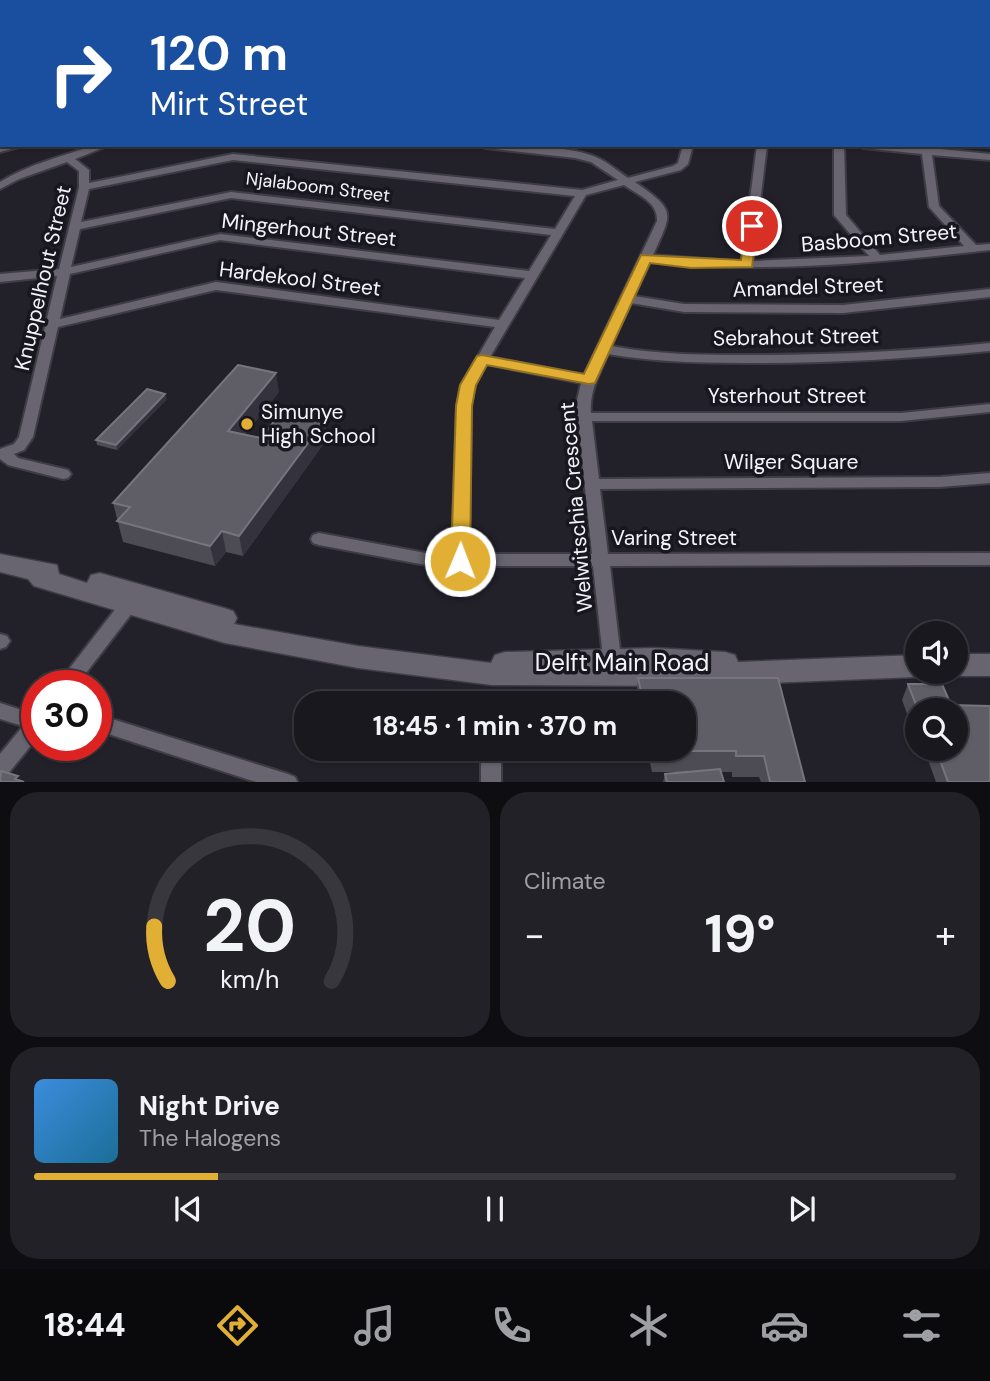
<!DOCTYPE html>
<meta charset="utf-8">
<style>
:root{--surface:#1a181f;--page:#232128;--text:#f1f3f6;--muted:#9fa0a4;--line:#38373d;--accent:#e1af34}
body{margin:0;font-family:"DM Sans",sans-serif;background:var(--page);color:var(--text);height:100vh;display:flex;flex-direction:column;font-size:26px;white-space:nowrap}
*{box-sizing:border-box;margin:0}
p{font-size:23px;color:var(--muted)}
.icon{flex:none;width:38px;height:38px;fill:none;stroke:currentColor;stroke-width:2;stroke-linecap:round;stroke-linejoin:round}
.map{position:relative;height:782px;overflow:hidden}
.details{display:flex;flex-direction:column;gap:10px;padding:10px;background:#0e0d11;flex:1}
.details>*{flex:none}
.top-card{position:absolute;left:0px;top:0px;width:990px;height:147px;box-shadow:0 2px 5px #0004,0 0 0 2px var(--line);background:#1a4fa0;color:#fff;overflow:hidden}
.controls{position:absolute;left:905px;top:621px;display:grid;gap:14px}
.controls a{display:grid;place-items:center;width:63px;height:63px;border-radius:50%;background:var(--surface);box-shadow:0 2px 5px #0004,0 0 0 2px var(--line);font-size:35px}
.speed{position:absolute;left:21px;top:670px;display:flex;gap:14px;font-size:35px;font-weight:700;text-align:center}
.speed>*{display:grid;place-content:center;width:91px;height:91px;border-radius:50%;background:var(--surface);box-shadow:0 2px 5px #0004,0 0 0 2px var(--line);line-height:1}
.speed .limit{border:10px solid #d22;background:#fff;color:#111}
.pin{position:absolute;display:grid;place-items:center;width:60px;height:60px;color:#fff;margin:-30px;border:4px solid #fff;border-radius:50%;box-shadow:0 2px 7px #0007}
.me{position:absolute;width:77px;margin:-38px;rotate:1deg;stroke-linejoin:round;filter:drop-shadow(0 0 5px #0008)}
.turn{display:flex;align-items:center;gap:24px;height:147px;padding:0 35px;font-size:32px}
.turn .icon{width:91px;height:91px;stroke-width:2.5}
.turn b{display:block;font-size:49px;line-height:60px}
.big{font-size:52px;font-weight:700;line-height:1.1}
.details .widget{flex:1;display:flex;flex-direction:column;justify-content:center;gap:10px;min-width:0;padding:0 24px;border-radius:28px;background:var(--page)}
.details .dial{align-items:center;gap:0}
.dial svg{height:182px;overflow:visible;fill:none;stroke:var(--line);stroke-width:7;stroke-linecap:round;text-anchor:middle}
.dial text{fill:var(--text);stroke:none}
.song{display:flex;align-items:center;gap:21px}
.cover{width:84px;height:84px;border-radius:10px;background:linear-gradient(135deg,hsl(210 70% 55%),hsl(200 70% 35%))}
.played{height:7px;border-radius:4px;background:linear-gradient(90deg,var(--accent) 20%,var(--line) 20%)}
.keys{display:flex;justify-content:space-around;direction:ltr}
.heat{display:flex;justify-content:space-between;align-items:center;font-size:38px;direction:ltr}
.details .tiles{flex:1;display:grid;gap:10px;grid-template-columns:1fr 1fr}
.widget:last-child{grid-column:span 2}
.trip{position:absolute;left:294px;top:691px;width:402px;height:70px;border-radius:28px;background:var(--surface);box-shadow:0 2px 5px #0004,0 0 0 2px var(--line);font-weight:700;line-height:70px;text-align:center}
.menu{display:flex;height:112px;justify-content:space-around;align-items:center;background:#0a0a0c;color:var(--muted)}
.menu .icon{width:49px;height:49px}
.menu .current{color:var(--accent)}
.menu b{font-size:32px;color:var(--text)}
.map>svg:first-child{display:block}
</style>
<div class="map">
<svg width="990" height="783" viewBox="0 0 990 783">
<rect width="100%" height="100%" fill="#222029"/>
<path fill="#2e234a" d="M638 0H990V28L989 2Z"/>
<g fill="none" stroke-linecap="round" stroke-linejoin="round">
<g stroke="#3e3c44" stroke-width="4">
<path id="street" d="M989 98H990V108L989 107Z
M0 116H2V122H0Z
M20 145 19 147 0 152V146Z
M95 145H110L75 159 89 170V183L233 154 582 190 618 180 591 162 575 158 485 148 480 145C510 145 574 145 600 159 610 164 619 172 628 178L673 166 678 163 683 145H693L688 164 681 170 635 182C676 211 673 211 653 255L731 261H742L757 145H767L753 261 869 256 834 215V145H844L846 215 880 255 964 246 929 207 922 154 863 148 858 145 921 147V145H931V148L990 154V160L932 155 939 206 976 245 990 244V250C876 263 764 274 650 262L634 296 684 304 843 305 990 289V297L843 313 684 312 631 303 611 346C659 355 707 355 755 355 834 355 912 351 990 343V351C915 358 839 363 764 363 711 363 660 363 608 354 600 372 589 392 591 413H901L990 404V412L901 421H592L599 479 940 477 990 473V483L940 487 600 489 608 554 990 553V565L610 566 622 667 620 672 613 674 606 672 604 667 593 566H431L319 545 313 543 311 539 313 535 319 533 431 554H452L457 406 461 385 495 327 216 290 58 327 33 437 24 450 14 454 18 458 68 470 71 474 68 478 63 479 8 465 0 459V449L14 444 19 437 57 276 0 282V274L59 269 79 187V171L67 162 19 179 0 189V182C29 164 63 156 95 145ZM233 160 575 196 555 229 231 192 81 222 89 189ZM624 185C638 195 658 202 657 221L584 375 490 357 586 195ZM231 198 551 235 529 271 220 234 71 267 80 229ZM220 240 525 278 499 320 216 282 60 319 70 274ZM486 364 581 383 576 405 592 554H469L471 406 475 385Z
M133 592 139 594 142 599 139 604 76 686H56L127 594Z
M0 634 7 636 10 641 6 647 0 649Z
M0 703 37 715V738L7 775 0 778V754L23 726 0 719Z
M96 714 288 774 295 777 298 783H259L96 730Z
M491 749 498 752 501 758V783H481V758L484 752Z"/>
</g>
<g stroke="#3e3c44" stroke-width="3">
<path id="secondary" d="M0 554 57 565 59 574 87 583 91 575 100 573 224 608 233 611 237 618 234 624 358 646 491 663 495 655 505 652 654 648 725 652 735 655 738 662 917 655V672H928L917 677 694 686 492 685 358 668 225 643 34 586 28 579 0 572Z
M956 654H990V676H956L946 673 956 672Z"/>
</g>
<g stroke="#3e3c44" stroke-width="3">
<path id="highway" d="M436 0H468L470 2H438Z
M525 0H557L559 2H527Z
M989 40H990V48H989Z"/>
</g>
<use href="#street" fill="#686570" fill-rule="evenodd"/>
<use href="#secondary" fill="#686570" fill-rule="evenodd"/>
<use href="#highway" fill="#c1acff" fill-rule="evenodd"/>
</g>
<path fill="#4d4b54" d="M279 392 245 434 261 438 327 439 243 556 226 552 215 566 123 542 113 503Z
M167 399 117 450 97 445 96 440Z
M638 678H778L805 782H761L759 777H732V772H720L724 782H663L665 774 689 772H652L647 749H684V704H637L636 699Z
M908 684H942L951 705 990 706V782H936L924 749H956V710H917V731L913 730 902 700Z"/>
<path fill="#34323c" d="M276 373 279 392 232 451 228 431Z
M165 394 167 399 117 450 116 445Z
M325 420 327 439 243 556 239 536Z
M222 531 226 552 215 566 210 546Z"/>
<path fill="#5f5d66" stroke="#76747d" stroke-width="2" d="M238 365 276 373 228 431 261 438 283 410 325 420 239 536 222 531 210 546 117 521 130 507 113 503Z
M147 389 165 394 116 445 96 440Z
M638 678H778L805 782H770L764 756H736V751H655V749H684V704H644Z
M908 684H942L951 705 990 706V782H948L936 749H956V710H918Z
M720 769 724 782H667L665 774Z
M1 771 18 776 15 779 24 782H0Z"/>
<path fill="#e1af34" stroke="#927222" stroke-width="2" d="M752 222 758 226 752 267 691 268 650 263 595 383 589 384 487 365 476 385 472 406 470 561 467 566H453L451 561 456 406 460 385 477 356 482 355 584 374 641 255 741 260 745 226Z"/>
<circle fill="#e1af34" stroke="#18171f" stroke-width="2.5" cx="247" cy="424" r="7"/>
<g text-anchor="middle" dominant-baseline="central" stroke-width="7" stroke-linejoin="round" paint-order="stroke">
<g font-size="18" fill="#f5f3fa" stroke="#18171f">
<text transform="translate(318 187) rotate(7)">Njalaboom Street</text>
</g>
<g font-size="21" fill="#f5f3fa" stroke="#18171f">
<text transform="translate(309 230) rotate(6)">Mingerhout Street</text>
<text transform="translate(879 238) rotate(-5)">Basboom Street</text>
<text transform="translate(43 278) rotate(-77)">Knuppelhout Street</text>
<text transform="translate(300 279) rotate(7)">Hardekool Street</text>
<text transform="translate(808 287) rotate(-2)">Amandel Street</text>
<text transform="translate(796 337) rotate(-1)">Sebrahout Street</text>
<text x="787" y="396">Ysterhout Street</text>
<text x="791" y="462">Wilger Square</text>
<text transform="translate(576 507) rotate(-95)">Welwitschia Crescent</text>
<text x="674" y="538">Varing Street</text>
</g>
<g font-size="21" fill="#f5f3fa" stroke="#18171f" text-anchor="start">
<text x="261" y="412">Simunye<tspan x="261" dy="24">High School</tspan></text>
</g>
<g font-size="24" fill="#f5f3fa" stroke="#18171f">
<text x="622" y="662">Delft Main Road</text>
</g>
</g>
</svg>
<div class="controls">
<a><svg class="icon" aria-label="sound" viewBox="0 0 24 24"><path d="M4 9h4l5-4v14l-5-4H4zM17 9q2 3 0 6"/></svg></a>
<a><svg class="icon" aria-label="search" viewBox="0 0 24 24"><circle cx="10" cy="10" r="6"/><path d="M15 15l6 6"/></svg></a>
</div>
<div class="speed"><div class="limit">30</div></div>
<div class="pin" style="left:752px;top:226px;background:#d93025"><svg class="icon" aria-label="arrive" viewBox="0 0 24 24"><path d="M6 21V4h12l-3 4 3 4H6"/></svg></div>
<svg class="me" style="left:460px;top:561px" viewBox="-20 -20 40 40"><circle r="17" fill="#e1af34" stroke="#fff" stroke-width="3"/><path d="M0-11L8 9 0 5-8 9z" fill="#fff"/></svg>
<div class="trip">18:45 · 1 min · 370 m</div>
<div class="top-card">
<div class="turn"><svg class="icon" aria-label="right" viewBox="0 0 24 24"><path d="M7 20v-9h11M14 6l5 5-5 5"/></svg><div><b>120 m</b>Mirt Street</div></div>
</div>
</div>
<section class="details">
<div class="tiles">
<div class="widget dial"><svg viewBox="0 0 100 80">
<path d="M14 69A42 42 0 1 1 86 69"/>
<path d="M14 69A42 42 0 0 1 8 45" stroke="#e1af34"/>
<text x="50" y="56" font-size="32" font-weight="700">20</text>
<text x="50" y="72" font-size="11">km/h</text>
</svg></div>
<div class="widget"><p>Climate</p>
<div class="heat"><a>−</a><b class="big">19°</b><a>+</a></div>
</div>
<div class="widget">
<div class="song"><i class="cover"></i><div><b>Night Drive</b><p>The Halogens</p></div></div>
<div class="played"></div>
<div class="keys"><svg class="icon" aria-label="previous" viewBox="0 0 24 24"><path d="M18 5L8 12l10 7zM5 5v14"/></svg><svg class="icon" aria-label="pause" viewBox="0 0 24 24"><path d="M8 5v14M16 5v14"/></svg><svg class="icon" aria-label="next" viewBox="0 0 24 24"><path d="M6 5l10 7-10 7zM19 5v14"/></svg></div>
</div>
</div>
</section>
<nav class="menu">
<b>18:44</b>
<svg class="icon current" aria-label="directions" viewBox="0 0 24 24"><path d="M12 3l9 9-9 9-9-9zM9 14v-3h6M13 9l2 2-2 2"/></svg>
<svg class="icon" aria-label="music" viewBox="0 0 24 24"><path d="M9 18V5l10-2v13"/><circle cx="6" cy="18" r="3"/><circle cx="16" cy="16" r="3"/></svg>
<svg class="icon" aria-label="phone" viewBox="0 0 24 24"><path d="M5 4h4l2 5-3 2q2 4 5 5l2-3 5 2v4C11 20 4 13 5 4z"/></svg>
<svg class="icon" aria-label="climate" viewBox="0 0 24 24"><path d="M12 3v18M4 7l16 10M4 17L20 7"/></svg>
<svg class="icon" aria-label="car" viewBox="0 0 24 24"><path d="M5 17H2v-5l4-1 3-4h7l3 4 3 1v5h-3M9 17h6M6 11h13"/><circle cx="7" cy="17" r="2"/><circle cx="17" cy="17" r="2"/></svg>
<svg class="icon" aria-label="filters" viewBox="0 0 24 24"><path d="M4 7h16M4 17h16"/><circle cx="9" cy="7" r="2"/><circle cx="15" cy="17" r="2"/></svg>
</nav>
